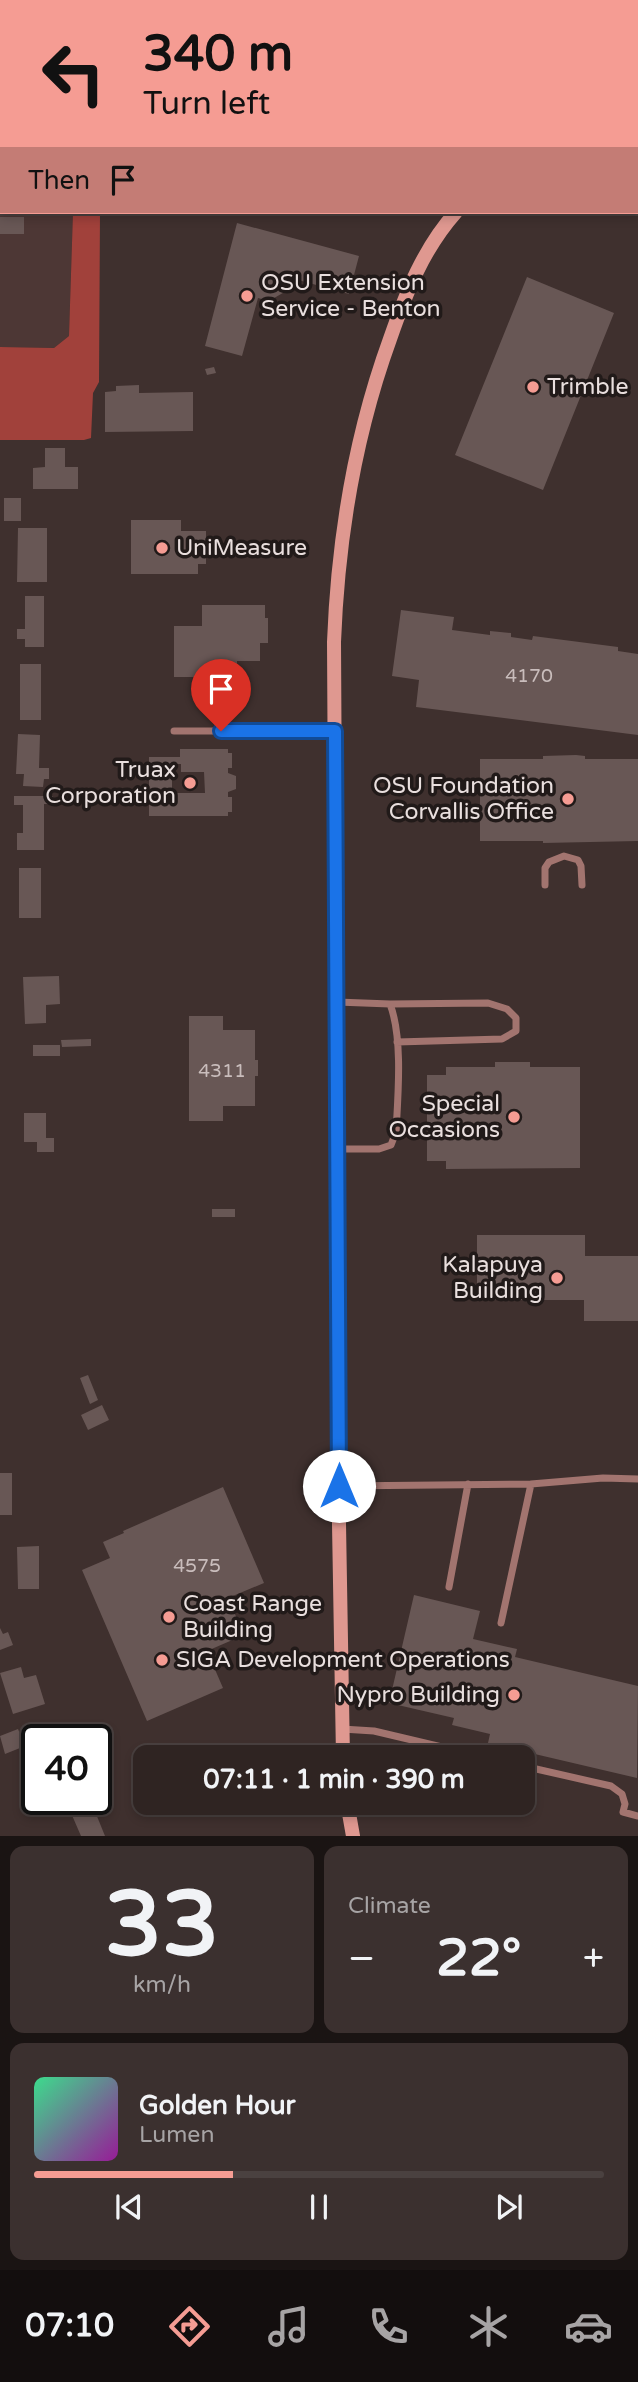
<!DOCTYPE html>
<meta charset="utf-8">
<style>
:root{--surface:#2f2422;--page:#3b302f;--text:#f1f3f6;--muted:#a7a4a5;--line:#4a4140;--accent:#f59c93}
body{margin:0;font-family:"Varela Round",sans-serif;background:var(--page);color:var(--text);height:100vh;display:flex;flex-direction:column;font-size:26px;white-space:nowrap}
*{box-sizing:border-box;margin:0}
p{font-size:23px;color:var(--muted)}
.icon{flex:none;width:38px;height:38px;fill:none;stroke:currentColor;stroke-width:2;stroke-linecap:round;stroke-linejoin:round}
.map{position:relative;height:1836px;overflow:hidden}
.drawer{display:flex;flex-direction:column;gap:10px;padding:10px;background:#1a1413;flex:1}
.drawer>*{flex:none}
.top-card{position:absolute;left:0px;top:0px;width:639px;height:214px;box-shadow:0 4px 10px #0003,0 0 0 2px var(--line);background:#f59c93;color:#111;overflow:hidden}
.speed{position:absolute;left:21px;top:1724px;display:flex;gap:14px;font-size:35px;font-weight:700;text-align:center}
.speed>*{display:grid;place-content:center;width:91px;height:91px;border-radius:50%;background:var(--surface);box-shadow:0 4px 10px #0003,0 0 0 2px var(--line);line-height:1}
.speed .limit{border:4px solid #111;border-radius:10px;background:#fff;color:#111}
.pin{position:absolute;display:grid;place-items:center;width:60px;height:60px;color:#fff;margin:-72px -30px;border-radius:50% 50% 50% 0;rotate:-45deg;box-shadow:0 0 7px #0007}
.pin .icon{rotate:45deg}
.me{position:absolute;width:77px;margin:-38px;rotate:0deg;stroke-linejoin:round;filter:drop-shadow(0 0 5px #0008)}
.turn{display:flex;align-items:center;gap:24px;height:147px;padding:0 28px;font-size:32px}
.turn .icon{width:91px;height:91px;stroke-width:2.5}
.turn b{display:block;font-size:49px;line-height:60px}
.then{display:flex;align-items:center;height:66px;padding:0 28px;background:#0003;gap:14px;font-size:26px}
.big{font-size:52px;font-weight:700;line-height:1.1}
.drawer .card{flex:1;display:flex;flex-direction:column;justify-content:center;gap:10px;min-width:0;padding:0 24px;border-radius:14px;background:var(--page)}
.drawer .dial{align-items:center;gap:0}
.dial b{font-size:91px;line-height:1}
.song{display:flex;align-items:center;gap:21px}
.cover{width:84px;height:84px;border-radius:10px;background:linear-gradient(135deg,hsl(150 70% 55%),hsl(300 70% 35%))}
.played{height:7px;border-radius:4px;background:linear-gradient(90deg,var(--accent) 35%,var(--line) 35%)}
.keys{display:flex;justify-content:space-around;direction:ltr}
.heat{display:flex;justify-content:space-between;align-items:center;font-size:38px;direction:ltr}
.drawer .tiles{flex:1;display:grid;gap:10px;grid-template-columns:1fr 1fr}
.card:last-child{grid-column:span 2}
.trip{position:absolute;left:133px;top:1745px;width:402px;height:70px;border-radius:14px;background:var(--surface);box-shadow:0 4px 10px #0003,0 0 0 2px var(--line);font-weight:700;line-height:70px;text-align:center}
.dock{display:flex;height:112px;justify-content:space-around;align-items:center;background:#130e0e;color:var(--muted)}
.dock .icon{width:49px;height:49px}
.dock .selected{color:var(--accent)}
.dock b{font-size:32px;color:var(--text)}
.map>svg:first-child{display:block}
</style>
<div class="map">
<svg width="638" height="1836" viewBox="0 0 638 1836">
<rect width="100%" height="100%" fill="#3f302e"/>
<path fill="#4d3735" d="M0 0H93L2 2V212H73L69 336 54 348 0 347Z
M118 0H638V131L637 2Z"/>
<path fill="#90433d" d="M118 0H290L289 2Z"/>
<path fill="#a1413b" d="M73 212H100L99 382 93 393 91 438 84 440H0V347L54 348 69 336Z"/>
<path fill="#685755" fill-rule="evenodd" d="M0 217H24V234H0Z
M237 223 359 256 349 294 291 278 288 290 269 301 258 298 242 356 205 346Z
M527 277 614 313 543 490 455 455Z
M214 367 216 373 207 375 205 369Z
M139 385V393L193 392V431L105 432V392L116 391V386Z
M45 448H65V467H78V489H33V468L45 467Z
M4 498H21V521H4Z
M131 520H181V531H206V564H198V574H131Z
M18 528H47V582H17Z
M25 596H44V647H25V639H17V629H25Z
M202 605H265V618H268V643H260V661H237V677H174V626H202Z
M401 610 454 617 452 630 490 635V631L511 633V637L532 640 533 636 618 647V651L638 654V735L416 707 419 680 392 676Z
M20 664H41V720H20Z
M18 734 40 735 39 768H49V779H44L43 787 23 786 24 774H16Z
M180 749H228V753H232V768H228V773L236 776V789L228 792V797H232V812H228V816H149V757H180ZM172 764H181V772H204L205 793H172Z
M576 755 585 756V759H638V841L543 843V841H480V759H543V756Z
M14 796H53V804H44V850H17V833H23V805H14Z
M19 868H41V918H19Z
M59 976 60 1004 46 1005V1023L25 1024 23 977Z
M189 1016H223V1030H255V1060H258V1076H255V1106H223V1121H189Z
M91 1039V1046L62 1047 61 1040Z
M33 1045H60V1056H33Z
M495 1062H530V1067H580V1168L446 1169V1161H427V1075H446V1067H495Z
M24 1113H46V1138H54V1152H37V1142H24Z
M212 1209H235V1217H212Z
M477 1235H585V1256H638V1321H584V1300H477Z
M88 1375 98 1400 90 1404 80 1378Z
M102 1405 109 1420 88 1430 81 1415Z
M0 1473H12V1515H0Z
M223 1487 264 1583 228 1598 244 1635 207 1651 223 1688 147 1721 82 1570 110 1558 103 1542 124 1533 123 1531Z
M39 1546V1589H18L17 1547Z
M414 1595 480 1611 473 1639 517 1649 515 1657 638 1686 637 1778 488 1743 490 1734 452 1725 454 1718 389 1703Z
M0 1628 3 1634 8 1632 13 1645 0 1650Z
M21 1667 24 1678 36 1675 45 1704 13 1714 0 1673Z
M18 1729 25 1746 5 1754 0 1736Z
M92 1804 105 1836H81L71 1813Z"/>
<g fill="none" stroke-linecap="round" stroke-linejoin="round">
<path stroke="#a2746f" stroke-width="7" d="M16 2 17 0
M0 35 2 34
M174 731H334
M545 885V868L549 862 564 856 578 860 581 866 582 885
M337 1002 390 1004C403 1038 398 1095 396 1132L391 1145 379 1149H337
M390 1004 488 1003 507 1009 516 1018V1031L502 1039 397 1042
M339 1486 531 1484 603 1478 638 1479
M449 1587 468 1484
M501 1623 531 1484
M342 1729 374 1731 484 1757
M523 1766 611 1786 622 1794 625 1804 623 1812 638 1816"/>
<path stroke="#a2746f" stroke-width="14" d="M0 101 2 102"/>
<path stroke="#df9890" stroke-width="14" d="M637 141H638
M343 1757 339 1524 334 642C338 538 354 438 390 339 406 293 423 249 456 212
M347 1802 353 1836"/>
</g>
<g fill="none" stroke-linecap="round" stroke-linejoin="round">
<g stroke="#114b97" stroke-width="18">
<path id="route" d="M221 731H335L339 1486"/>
</g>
<use href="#route" stroke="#1a73e8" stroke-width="12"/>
</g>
<g fill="#f59c93" stroke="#211a19" stroke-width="2.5">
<circle cx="247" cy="296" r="7"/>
<circle cx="533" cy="387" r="7"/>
<circle cx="162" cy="548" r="7"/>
<circle cx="190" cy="783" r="7"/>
<circle cx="568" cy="799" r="7"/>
<circle cx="514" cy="1117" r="7"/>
<circle cx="557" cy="1278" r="7"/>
<circle cx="169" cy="1617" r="7"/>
<circle cx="162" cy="1660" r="7"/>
<circle cx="514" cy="1695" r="7"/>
</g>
<g text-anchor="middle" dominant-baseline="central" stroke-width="7" stroke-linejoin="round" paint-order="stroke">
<g font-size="19" fill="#c9bdbc">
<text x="529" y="676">4170</text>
<text x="222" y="1071">4311</text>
<text x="197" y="1566">4575</text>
</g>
<g font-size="23" fill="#e9dfde" stroke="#211a19" text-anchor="start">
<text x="261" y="283">OSU Extension<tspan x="261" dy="26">Service - Benton</tspan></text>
<text x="547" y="387">Trimble</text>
<text x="176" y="548">UniMeasure</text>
<text x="176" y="770" text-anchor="end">Truax<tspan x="176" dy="26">Corporation</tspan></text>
<text x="554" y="786" text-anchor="end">OSU Foundation<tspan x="554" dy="26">Corvallis Office</tspan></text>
<text x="500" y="1104" text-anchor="end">Special<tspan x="500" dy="26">Occasions</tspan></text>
<text x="543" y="1265" text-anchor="end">Kalapuya<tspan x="543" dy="26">Building</tspan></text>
<text x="183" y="1604">Coast Range<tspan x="183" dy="26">Building</tspan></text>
<text x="176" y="1660">SIGA Development Operations</text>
<text x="500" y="1695" text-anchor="end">Nypro Building</text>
</g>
</g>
</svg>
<div class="speed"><div class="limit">40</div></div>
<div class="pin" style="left:221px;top:731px;background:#d93025"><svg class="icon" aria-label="arrive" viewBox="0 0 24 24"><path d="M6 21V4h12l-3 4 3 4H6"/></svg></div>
<svg class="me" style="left:339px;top:1486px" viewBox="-20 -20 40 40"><circle r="19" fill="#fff"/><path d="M0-13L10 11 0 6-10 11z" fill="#1a73e8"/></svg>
<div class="trip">07:11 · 1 min · 390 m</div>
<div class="top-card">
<div class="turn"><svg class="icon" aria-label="left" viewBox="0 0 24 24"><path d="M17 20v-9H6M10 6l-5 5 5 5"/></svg><div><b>340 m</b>Turn left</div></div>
<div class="then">Then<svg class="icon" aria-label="arrive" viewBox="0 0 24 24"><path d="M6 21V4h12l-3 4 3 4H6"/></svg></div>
</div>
</div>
<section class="drawer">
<div class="tiles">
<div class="card dial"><b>33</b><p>km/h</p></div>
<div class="card"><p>Climate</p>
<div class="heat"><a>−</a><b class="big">22°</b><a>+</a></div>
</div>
<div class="card">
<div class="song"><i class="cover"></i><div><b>Golden Hour</b><p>Lumen</p></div></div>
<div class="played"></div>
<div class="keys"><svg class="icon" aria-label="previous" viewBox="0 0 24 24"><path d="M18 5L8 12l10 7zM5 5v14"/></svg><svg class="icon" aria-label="pause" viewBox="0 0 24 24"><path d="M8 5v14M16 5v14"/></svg><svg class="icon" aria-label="next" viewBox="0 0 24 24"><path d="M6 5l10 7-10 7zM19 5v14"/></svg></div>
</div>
</div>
</section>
<nav class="dock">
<b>07:10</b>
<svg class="icon selected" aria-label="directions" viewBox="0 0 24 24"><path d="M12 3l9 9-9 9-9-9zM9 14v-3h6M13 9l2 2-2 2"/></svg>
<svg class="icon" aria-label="music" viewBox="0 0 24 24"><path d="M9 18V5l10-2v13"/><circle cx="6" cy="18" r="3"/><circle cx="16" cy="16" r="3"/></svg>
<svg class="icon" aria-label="phone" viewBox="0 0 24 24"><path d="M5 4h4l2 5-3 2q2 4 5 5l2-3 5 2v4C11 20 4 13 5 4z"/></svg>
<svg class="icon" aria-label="climate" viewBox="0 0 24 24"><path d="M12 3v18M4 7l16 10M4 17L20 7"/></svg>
<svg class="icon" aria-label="car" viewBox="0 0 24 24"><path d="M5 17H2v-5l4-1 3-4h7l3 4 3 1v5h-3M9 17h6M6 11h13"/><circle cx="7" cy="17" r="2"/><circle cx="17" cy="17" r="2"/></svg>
</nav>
